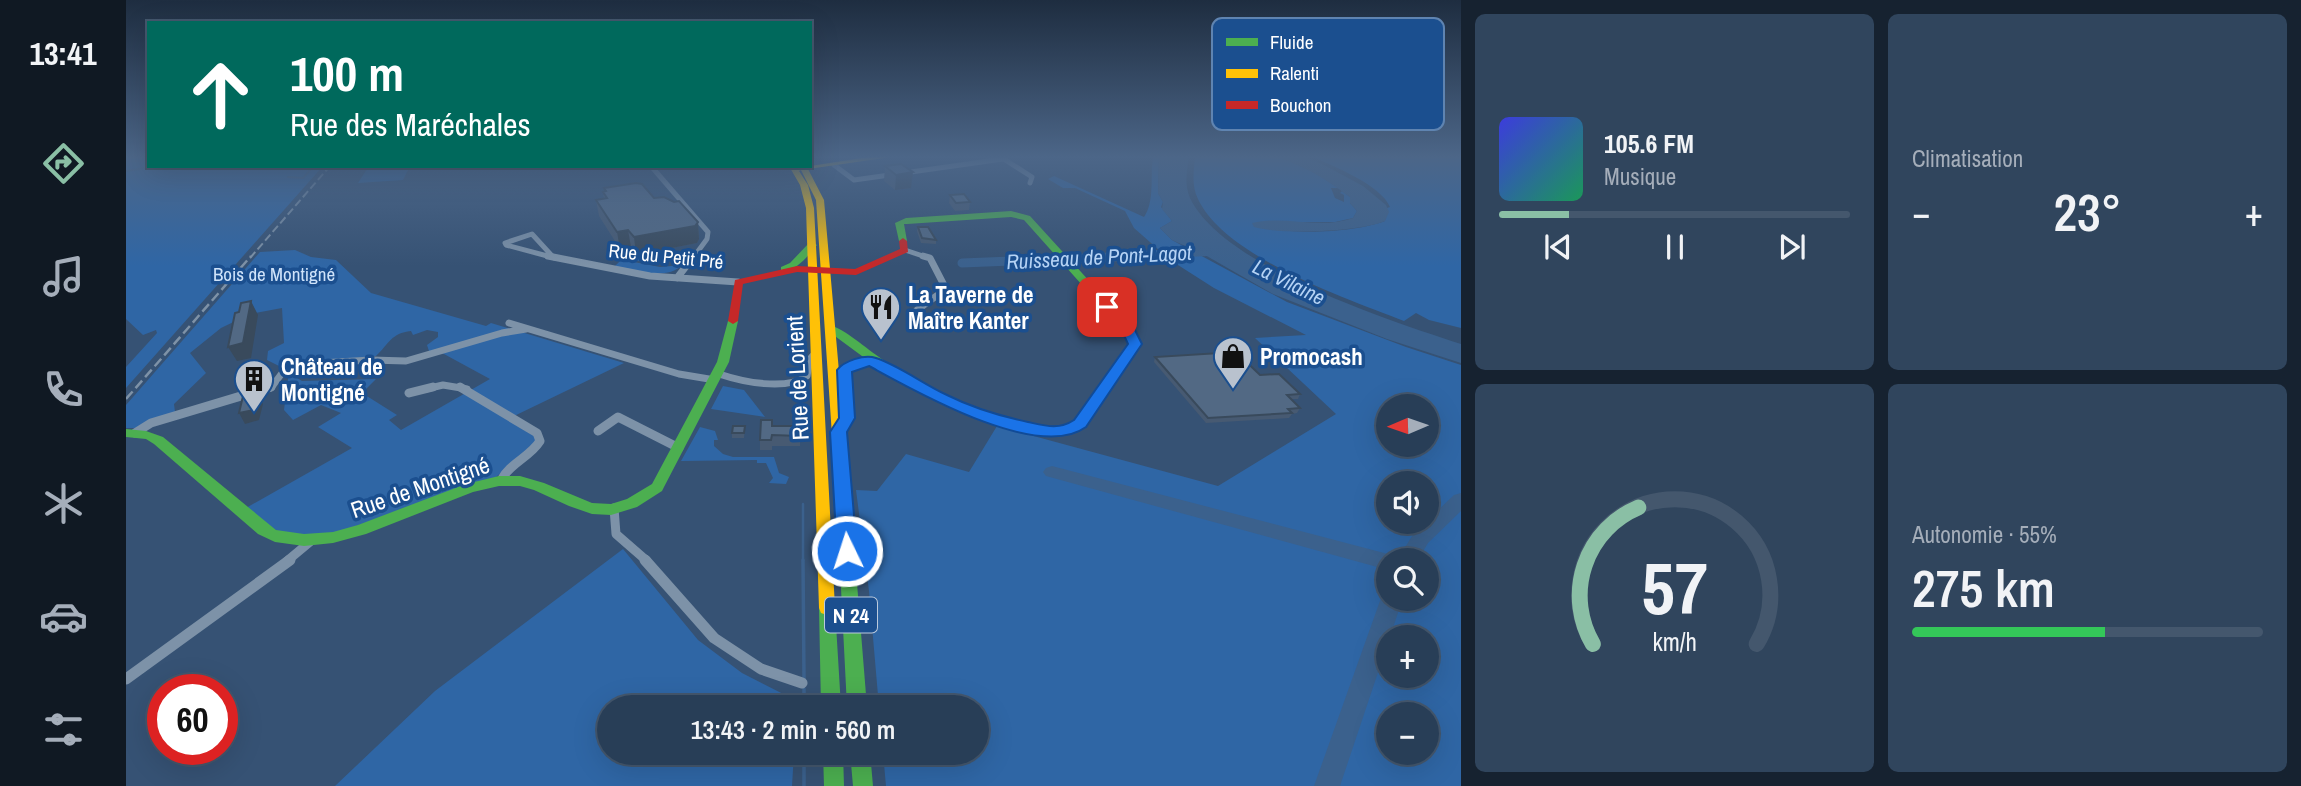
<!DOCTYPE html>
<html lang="fr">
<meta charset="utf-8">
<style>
:root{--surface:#283e57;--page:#30455d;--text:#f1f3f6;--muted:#a5aeba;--line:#44576d;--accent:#8abfa5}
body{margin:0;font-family:"Archivo Narrow",sans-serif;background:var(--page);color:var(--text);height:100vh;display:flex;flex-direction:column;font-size:26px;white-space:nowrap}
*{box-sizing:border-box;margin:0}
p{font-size:23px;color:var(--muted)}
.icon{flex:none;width:38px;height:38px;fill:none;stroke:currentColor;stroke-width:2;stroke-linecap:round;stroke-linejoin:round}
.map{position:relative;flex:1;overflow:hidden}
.drawer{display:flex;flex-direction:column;gap:14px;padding:14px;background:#162230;width:840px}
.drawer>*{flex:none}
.guide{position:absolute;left:21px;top:21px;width:665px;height:147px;border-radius:0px;box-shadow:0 7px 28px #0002,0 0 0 2px var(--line);background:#00695c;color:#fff;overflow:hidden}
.needle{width:46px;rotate:268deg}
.buttons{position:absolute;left:1250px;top:394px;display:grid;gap:14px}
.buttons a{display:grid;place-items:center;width:63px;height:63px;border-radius:50%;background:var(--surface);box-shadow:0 7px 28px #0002,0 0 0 2px var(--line);font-size:35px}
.speed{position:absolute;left:21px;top:674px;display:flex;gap:14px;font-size:35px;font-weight:700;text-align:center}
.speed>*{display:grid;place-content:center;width:91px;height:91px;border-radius:50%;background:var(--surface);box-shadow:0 7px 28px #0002,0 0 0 2px var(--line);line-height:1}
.speed .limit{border:10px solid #d22;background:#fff;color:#111}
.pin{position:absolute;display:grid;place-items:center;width:60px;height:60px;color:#fff;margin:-30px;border-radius:14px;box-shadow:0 4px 10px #0006}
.me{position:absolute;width:77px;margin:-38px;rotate:356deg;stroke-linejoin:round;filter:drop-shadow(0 0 5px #0008)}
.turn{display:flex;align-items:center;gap:24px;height:147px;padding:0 28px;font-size:32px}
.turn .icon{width:91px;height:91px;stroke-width:2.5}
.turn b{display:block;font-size:49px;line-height:60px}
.big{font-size:52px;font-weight:600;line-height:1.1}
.drawer .card{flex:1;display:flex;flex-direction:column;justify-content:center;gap:10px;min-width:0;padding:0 24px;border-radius:10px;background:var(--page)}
.drawer .dial{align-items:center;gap:0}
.dial svg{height:182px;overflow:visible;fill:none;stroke:var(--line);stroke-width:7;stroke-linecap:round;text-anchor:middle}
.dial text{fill:var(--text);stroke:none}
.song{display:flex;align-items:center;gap:21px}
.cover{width:84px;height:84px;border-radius:10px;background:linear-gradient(135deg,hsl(240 70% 55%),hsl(150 70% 35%))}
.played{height:7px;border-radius:4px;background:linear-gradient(90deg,var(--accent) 20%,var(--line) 20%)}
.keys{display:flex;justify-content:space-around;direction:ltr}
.heat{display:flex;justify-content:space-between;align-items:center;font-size:38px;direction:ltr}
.charge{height:10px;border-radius:5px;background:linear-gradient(90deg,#34c759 55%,var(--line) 0)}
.drawer .tiles{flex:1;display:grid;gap:14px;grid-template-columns:repeat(2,1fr)}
.trip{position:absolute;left:471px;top:695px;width:392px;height:70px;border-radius:35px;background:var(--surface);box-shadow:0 7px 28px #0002,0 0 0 2px var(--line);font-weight:600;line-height:70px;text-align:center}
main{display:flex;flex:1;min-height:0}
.menu{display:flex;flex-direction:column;width:126px;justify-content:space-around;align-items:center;background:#101923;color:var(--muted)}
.menu .icon{width:49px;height:49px}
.menu .current{color:var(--accent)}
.menu b{font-size:32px;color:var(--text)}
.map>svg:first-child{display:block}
</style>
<main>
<nav class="menu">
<b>13:41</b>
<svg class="icon current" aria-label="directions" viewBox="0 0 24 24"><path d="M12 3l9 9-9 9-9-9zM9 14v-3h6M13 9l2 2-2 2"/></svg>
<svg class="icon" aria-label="music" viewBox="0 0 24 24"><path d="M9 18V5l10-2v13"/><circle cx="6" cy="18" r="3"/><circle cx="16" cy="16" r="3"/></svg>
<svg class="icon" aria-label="phone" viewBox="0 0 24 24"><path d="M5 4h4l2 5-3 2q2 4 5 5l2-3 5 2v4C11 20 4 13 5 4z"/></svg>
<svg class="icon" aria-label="climate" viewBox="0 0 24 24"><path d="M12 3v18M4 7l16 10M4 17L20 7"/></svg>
<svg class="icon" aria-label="car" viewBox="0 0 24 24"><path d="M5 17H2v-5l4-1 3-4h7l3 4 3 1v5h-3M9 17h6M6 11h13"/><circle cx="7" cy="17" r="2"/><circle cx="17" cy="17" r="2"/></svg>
<svg class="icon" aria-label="filters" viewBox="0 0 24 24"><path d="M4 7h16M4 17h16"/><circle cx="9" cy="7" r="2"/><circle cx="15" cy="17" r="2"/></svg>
</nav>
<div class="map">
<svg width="1335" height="786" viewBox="0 0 1335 786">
<rect width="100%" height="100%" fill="#365274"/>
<path fill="#2f66a5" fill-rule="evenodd" d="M0 156H23V166H197L0 388V367L31 333 30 330 17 335 0 319Z
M1027 156H1033L1032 193 1037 202 1035 207 1046 221 1034 228 1046 240 1161 302 1280 347 1335 365V786H760L757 753 850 752V707H753L743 591 730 490 751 491 780 454 843 472 871 426 1092 486 1210 414 1129 338 1180 335 1088 288 1041 258 948 262 942 255 1033 250 1008 228 999 211 949 188H937L922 179 928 176 1018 217C1029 201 1024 177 1027 156ZM1262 406H1300V444H1262ZM1262 483H1300V522H1262ZM1262 560H1300V598H1262ZM1262 637H1300V676H1262ZM1262 714H1300V752H1262Z
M1069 156H1147C1171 163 1192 173 1212 188H1205L1209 198 1218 202V195L1214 193 1216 191 1224 197V203L1231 211 1227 218 1209 222H1131C1155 238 1231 232 1259 221L1261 208 1264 207C1255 185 1206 165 1184 156H1335V328L1303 320 1290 313 1278 321C1221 299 1099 257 1072 199 1065 185 1068 171 1069 156Z
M243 166H284L277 180 232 183Z
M169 250 185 257 210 260 245 293 360 326 365 323 498 363 386 417 410 435 411 440 369 478 213 532 176 538 151 531 120 508 226 448 192 427 215 413 195 405 167 420 158 410 163 371 141 360 142 351 158 343 156 308 124 314 95 328 64 353 80 373 48 404 49 412 10 428H0V405L134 252ZM301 330 312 332V337L301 345 303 351 318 354 364 379 275 430 263 420 271 415 236 393 250 379 176 381 171 378 180 366 250 356C263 344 265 333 285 331L287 335Z
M525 255 526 257 508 262 534 267 556 265C541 281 508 270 488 267L495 260Z
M597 386 618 390 639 417 585 409Z
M574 427 589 431 592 440H588V446L597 454 607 457H648L653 473 663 477 660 484 643 483 647 478 640 463H631V460L555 461Z
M497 549 572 640 616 673 669 700V707H483V752L668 753 666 786H209L309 691Z"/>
<path fill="#3b618d" d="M1033 156H1063C1061 171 1058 184 1064 198 1097 267 1265 321 1335 344V363L1261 339 1147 294 1079 255 1046 240 1034 228 1046 221 1036 209 1037 202 1032 193Z
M1147 156H1177L1196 164 1237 186 1260 205 1263 212 1259 221C1232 232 1156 235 1128 227L1126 223C1159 215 1195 230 1227 218L1231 211 1224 203V197C1200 179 1176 164 1147 156Z"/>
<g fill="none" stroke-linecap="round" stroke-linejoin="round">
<path stroke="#3b618d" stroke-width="2" d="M0 171 30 166
M162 177 177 178 188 166"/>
<path stroke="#3b618d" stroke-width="2.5" d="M677 504V561"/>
<path stroke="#3b618d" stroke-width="3.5" d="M677 560 678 679
M678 689V707
M678 752V786"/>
<path stroke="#3b618d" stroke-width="6" d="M968 258 1083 253"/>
<path stroke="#3b618d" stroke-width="9" d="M836 263 1011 256"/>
<path fill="#3b618d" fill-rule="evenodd" d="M926 466 1262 554 1271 560 1288 533 1328 495 1335 493V511L1302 543 1292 560H1262V570L920 476 917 472 920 468Z
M1262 591V598H1277L1214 786H1188L1255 598Z"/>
<path stroke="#7d92a8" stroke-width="5" d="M873 156 906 177 904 183
M708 165 728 180 877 159
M525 166 582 232 581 239 567 258
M779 250 803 258
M427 257 406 234 379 243 380 245 429 258"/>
<path stroke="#7d92a8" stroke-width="7" d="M422 256 524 276 612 282
M551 278 568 256
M791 310 820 289 804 258 797 256
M383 323 553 374 589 380
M593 374C617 382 660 391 681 376L684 359 691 351
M141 389 145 388 162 365 245 360 280 361 376 333 400 329
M300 389 317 385 341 389"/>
<path stroke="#7d92a8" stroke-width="9" d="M334 387 411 433 414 441C404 457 384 463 375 480
M283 393 307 387
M472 431 492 417 553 448
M9 433 25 423 145 387
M488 508 490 534 521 561
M161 561 185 541"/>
<path stroke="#7d92a8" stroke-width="11" d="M519 560 588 638 635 669 676 683
M0 679 164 560"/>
<path fill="#4caf50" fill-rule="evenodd" d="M885 211 904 216 1007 329 1015 344 963 421C916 465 791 392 748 364L724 372 727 418 718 435H708L706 432 715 418 712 370 714 368 740 359 702 331 701 329 702 327 706 326C722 331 744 352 759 361 796 384 911 451 951 418 970 402 989 365 1003 344L998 332 898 220 885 217 781 224H778L781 241 777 244 773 241 769 223 780 218Z
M686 242 691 245C681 257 671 271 655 271V267L664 263 683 243Z
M607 318 612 321 603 362 538 487 536 491 511 507 485 515 466 514 443 506 408 490 394 486H373L347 492 240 534 207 543 178 546 149 542 132 534 28 444 20 439 0 437V429L20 431 37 437 150 530 178 534 207 532 232 525 340 484 373 476H394L418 483 466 503 485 504 501 499 526 484 591 362 602 321Z
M718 504 723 505 725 509 741 707H721L711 509 713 505Z
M701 601 707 603 709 608 715 707H695L693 608 695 603Z
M697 752H717L718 786H698Z
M724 752H744L747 786H727Z"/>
<path fill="#ffc107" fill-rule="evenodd" d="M749 156H772L682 169 698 200 725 509 723 513 718 514 713 513 711 509 690 200 675 170 673 171 682 185 688 208 709 608 707 613 701 615 695 613 693 608 680 208 674 185 663 166H684Z"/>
<path fill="#c62828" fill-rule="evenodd" d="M777 238 781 241 782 252 730 275 671 272 617 284 612 321 607 324 602 321 609 280 671 266 729 269 774 249 773 241Z"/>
<path stroke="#7e92a7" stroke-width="2" stroke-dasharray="8 3.5" stroke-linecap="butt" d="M124 258 204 166"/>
<path stroke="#7e92a7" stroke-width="2.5" stroke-dasharray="10 4.5" stroke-linecap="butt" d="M0 399 125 256"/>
</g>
<path fill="#475a72" d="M775 164 785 188 769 190 758 181 759 166Z
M478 188 528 198 572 222 573 239 571 243 510 255 505 247 494 249 473 216 470 200 478 199 477 192 479 191Z
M824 195 844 202 843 210 829 211 823 203Z
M792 227 810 240V244L795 243 791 231Z
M1029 357 1134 375 1174 394 1172 399H1165L1174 408 1171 413 1166 414 1163 418 1080 423 1028 362Z
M619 426 618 438H606V433Z
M646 426H674V446H646V450H634V440Z"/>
<path fill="#394a5c" d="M787 172 785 188 769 190 770 175Z
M572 222 573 239 571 243 510 255 508 237Z
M502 230 505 247 494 249 491 232Z
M125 301 132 315 125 358 111 361 102 347Z
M132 393 137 404 133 420 119 424 113 413Z"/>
<path fill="#526984" stroke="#394a5c" stroke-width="2" d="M775 164 787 172 770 175 759 166Z
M510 183 516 184 528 198 538 197 548 202 553 201 572 222 569 226 508 237 502 230 491 232 470 200 481 198 477 192 480 191 478 188Z
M838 194 844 202 830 203 824 195Z
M792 227H802L810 240 796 238Z
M125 301 117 343 102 347 109 313 113 312 115 303Z
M1110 352 1134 375 1153 374 1174 394 1161 395 1174 408 1162 409 1166 413 1082 418 1029 357Z
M132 393 128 410 113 413 117 396Z
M635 420H646V426H674V436L646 435 645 440H634Z
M607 426H619L618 433H606Z"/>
<linearGradient id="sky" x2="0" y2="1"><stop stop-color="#1e2d40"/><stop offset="0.59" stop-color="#4c6688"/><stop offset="1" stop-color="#4c6688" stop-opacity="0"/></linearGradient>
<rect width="1335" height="266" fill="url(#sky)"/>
<path fill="#1a73e8" stroke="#114b97" stroke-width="2" d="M981 303 986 304 1008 328 1016 344 960 427C912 462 789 391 743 366L726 372 729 418 721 432 731 551 728 556 721 558 714 556 711 551 704 432 713 418 711 370C718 361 738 354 750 358 774 366 797 384 821 395 847 408 874 416 902 422 920 426 933 430 948 420L1002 344 997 333 974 307Z"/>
<defs>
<g id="restaurant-pin" transform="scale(2.0125)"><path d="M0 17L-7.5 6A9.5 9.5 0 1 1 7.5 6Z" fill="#b9c2ce" stroke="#1b4f8f"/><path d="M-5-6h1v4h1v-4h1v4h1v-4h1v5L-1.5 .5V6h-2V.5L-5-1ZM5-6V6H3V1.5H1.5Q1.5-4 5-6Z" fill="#111"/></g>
<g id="shop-pin" transform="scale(2.0125)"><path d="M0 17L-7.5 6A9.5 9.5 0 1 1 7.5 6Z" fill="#b9c2ce" stroke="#1b4f8f"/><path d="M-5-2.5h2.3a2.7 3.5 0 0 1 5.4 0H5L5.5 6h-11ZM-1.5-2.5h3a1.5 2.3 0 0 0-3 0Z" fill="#111"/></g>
<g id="building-pin" transform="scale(2.0125)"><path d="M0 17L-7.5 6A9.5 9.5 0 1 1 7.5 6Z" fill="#b9c2ce" stroke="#1b4f8f"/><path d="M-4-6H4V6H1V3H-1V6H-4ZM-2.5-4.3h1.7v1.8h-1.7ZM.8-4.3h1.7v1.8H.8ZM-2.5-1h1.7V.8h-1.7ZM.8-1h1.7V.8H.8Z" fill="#111"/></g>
</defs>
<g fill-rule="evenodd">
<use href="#restaurant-pin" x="755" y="307"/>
<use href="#shop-pin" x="1107" y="356"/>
<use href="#building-pin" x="128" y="379"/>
</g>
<g text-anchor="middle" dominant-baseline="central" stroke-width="7" stroke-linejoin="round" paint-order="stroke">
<g font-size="19" fill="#fff" stroke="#1b4f8f">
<text transform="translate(540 256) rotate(6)">Rue du Petit Pré</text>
</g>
<g font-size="19" fill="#cfe3fa" stroke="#1b4f8f">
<text x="148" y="274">Bois de Montigné</text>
</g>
<g font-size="21" font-style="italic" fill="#b5d3f5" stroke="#1b4f8f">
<text transform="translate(973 257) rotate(-3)">Ruisseau de Pont-Lagot</text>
<text transform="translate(1163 282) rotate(26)">La Vilaine</text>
</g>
<rect fill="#1b4f8f" stroke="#bbcadd" stroke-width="2" x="699" y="597.5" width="52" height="35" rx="5"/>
<g font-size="21" font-weight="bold" fill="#fff">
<text x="725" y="615">N 24</text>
</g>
<g font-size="23" font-weight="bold" fill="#fff" stroke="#1b4f8f" text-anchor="start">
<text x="782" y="294">La Taverne de<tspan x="782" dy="26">Maître Kanter</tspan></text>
<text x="1134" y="356">Promocash</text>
<text x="155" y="366">Château de<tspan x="155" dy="26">Montigné</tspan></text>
</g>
<g font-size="23" fill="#fff" stroke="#1b4f8f">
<text transform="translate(671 378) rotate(-93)">Rue de Lorient</text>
<text transform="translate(294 487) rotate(-19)">Rue de Montigné</text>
</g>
</g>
<rect x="1086" y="18" width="232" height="112" rx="10" fill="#1b4f8f" stroke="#5f84b1" stroke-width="2"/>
<rect x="1100" y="38" width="32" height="8" fill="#4caf50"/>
<rect x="1100" y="69" width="32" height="9" fill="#ffc107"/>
<rect x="1100" y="101" width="32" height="8" fill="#c62828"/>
<g font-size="19" fill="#fff">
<text x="1144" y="49">Fluide</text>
<text x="1144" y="80">Ralenti</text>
<text x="1144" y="112">Bouchon</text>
</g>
</svg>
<div class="buttons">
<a><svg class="needle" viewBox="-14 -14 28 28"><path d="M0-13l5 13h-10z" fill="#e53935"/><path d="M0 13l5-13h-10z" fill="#a5aeba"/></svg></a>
<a><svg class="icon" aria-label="sound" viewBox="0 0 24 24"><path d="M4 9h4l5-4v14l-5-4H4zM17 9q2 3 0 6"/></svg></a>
<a><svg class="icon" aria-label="search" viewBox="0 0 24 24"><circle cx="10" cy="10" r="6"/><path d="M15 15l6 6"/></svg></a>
<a>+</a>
<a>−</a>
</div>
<div class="speed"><div class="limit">60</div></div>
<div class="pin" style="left:981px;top:307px;background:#d93025"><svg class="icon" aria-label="arrive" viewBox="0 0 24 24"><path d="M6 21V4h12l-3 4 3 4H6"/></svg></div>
<svg class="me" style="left:721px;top:551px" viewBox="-20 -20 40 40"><circle r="17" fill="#1a73e8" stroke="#fff" stroke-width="3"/><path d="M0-11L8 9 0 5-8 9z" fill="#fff"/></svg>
<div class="trip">13:43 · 2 min · 560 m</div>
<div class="guide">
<div class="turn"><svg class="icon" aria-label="ahead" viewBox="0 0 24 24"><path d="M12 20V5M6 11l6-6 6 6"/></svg><div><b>100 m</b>Rue des Maréchales</div></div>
</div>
</div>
<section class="drawer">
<div class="tiles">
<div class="card">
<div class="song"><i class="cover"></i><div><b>105.6 FM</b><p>Musique</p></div></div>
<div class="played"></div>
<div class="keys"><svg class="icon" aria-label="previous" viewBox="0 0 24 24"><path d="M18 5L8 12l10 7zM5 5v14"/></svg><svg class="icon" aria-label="pause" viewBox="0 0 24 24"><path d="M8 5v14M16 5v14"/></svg><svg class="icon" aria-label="next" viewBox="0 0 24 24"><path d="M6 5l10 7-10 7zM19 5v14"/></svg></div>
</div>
<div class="card"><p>Climatisation</p>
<div class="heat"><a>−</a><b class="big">23°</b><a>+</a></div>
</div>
<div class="card dial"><svg viewBox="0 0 100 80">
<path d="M14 69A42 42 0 1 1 86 69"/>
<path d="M14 69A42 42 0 0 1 34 9" stroke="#8abfa5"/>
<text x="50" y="56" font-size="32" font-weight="700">57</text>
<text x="50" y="72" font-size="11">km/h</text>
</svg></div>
<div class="card"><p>Autonomie · 55%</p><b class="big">275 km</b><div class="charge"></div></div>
</div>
</section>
</main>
